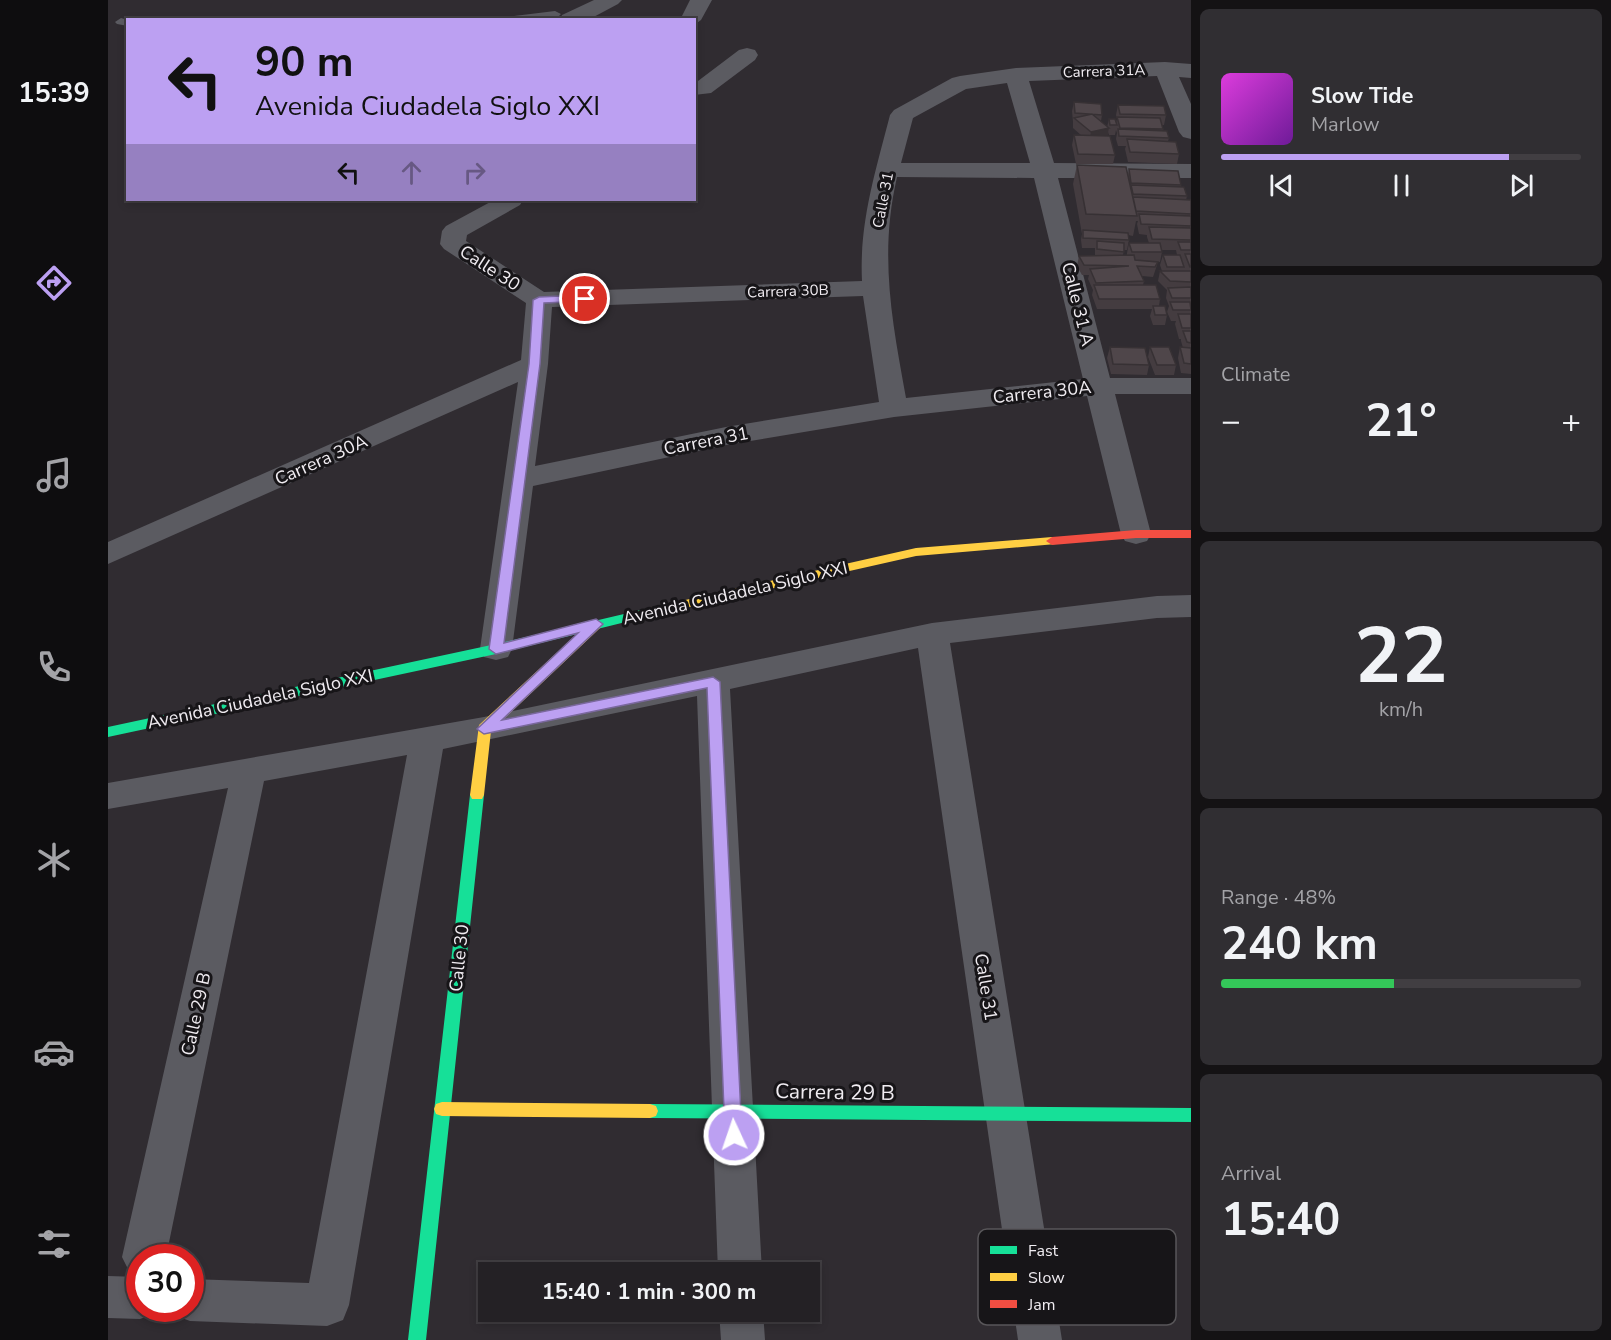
<!DOCTYPE html>
<meta charset="utf-8">
<style>
:root{--surface:#242125;--page:#302e32;--text:#f1f3f6;--muted:#a3a3a7;--line:#413e42;--accent:#bca0f2}
body{margin:0;font-family:"Nunito Sans",sans-serif;background:var(--page);color:var(--text);height:100vh;display:flex;flex-direction:column;font-size:22px;white-space:nowrap}
*{box-sizing:border-box;margin:0}
p{font-size:20px;color:var(--muted)}
.icon{flex:none;width:33px;height:33px;fill:none;stroke:currentColor;stroke-width:2;stroke-linecap:round;stroke-linejoin:round}
.map{position:relative;flex:1;overflow:hidden}
.sheet{display:flex;flex-direction:column;gap:9px;padding:9px;background:#141214;width:420px}
.sheet>*{flex:none}
.guide{position:absolute;left:18px;top:18px;width:570px;height:183px;border-radius:0px;box-shadow:0 3px 9px #0003,0 0 0 2px var(--line);background:#bca0f2;color:#111;overflow:hidden}
.speed{position:absolute;left:18px;top:1244px;display:flex;gap:12px;font-size:30px;font-weight:700;text-align:center}
.speed>*{display:grid;place-content:center;width:78px;height:78px;border-radius:50%;background:var(--surface);box-shadow:0 3px 9px #0003,0 0 0 2px var(--line);line-height:1}
.speed .limit{border:9px solid #d22;background:#fff;color:#111}
.pin{position:absolute;display:grid;place-items:center;width:51px;height:51px;color:#fff;margin:-26px;border:3px solid #fff;border-radius:50%;box-shadow:0 2px 6px #0007}
.me{position:absolute;width:66px;margin:-33px;rotate:357deg;stroke-linejoin:round;filter:drop-shadow(0 0 4px #0008)}
.turn{display:flex;align-items:center;gap:21px;height:126px;padding:0 30px;font-size:27px}
.turn .icon{width:78px;height:78px;stroke-width:2.5}
.turn b{display:block;font-size:42px;line-height:51px}
.lanes{display:flex;align-items:center;height:57px;padding:0 30px;background:#0003;justify-content:center;gap:30px;direction:ltr}
.lanes .off{opacity:.35}
.big{font-size:45px;font-weight:700;line-height:1.1}
.sheet .widget{flex:1;display:flex;flex-direction:column;justify-content:center;gap:9px;min-width:0;padding:0 21px;border-radius:9px;background:var(--page)}
.sheet .dial{align-items:center;gap:0}
.dial b{font-size:78px;line-height:1}
.song{display:flex;align-items:center;gap:18px}
.cover{width:72px;height:72px;border-radius:9px;background:linear-gradient(135deg,hsl(300 70% 55%),hsl(280 70% 35%))}
.played{height:6px;border-radius:3px;background:linear-gradient(90deg,var(--accent) 80%,var(--line) 80%)}
.keys{display:flex;justify-content:space-around;direction:ltr}
.heat{display:flex;justify-content:space-between;align-items:center;font-size:33px;direction:ltr}
.charge{height:9px;border-radius:4px;background:linear-gradient(90deg,#34c759 48%,var(--line) 0)}
.trip{position:absolute;left:370px;top:1262px;width:342px;height:60px;border-radius:0px;background:var(--surface);box-shadow:0 3px 9px #0003,0 0 0 2px var(--line);font-weight:700;line-height:60px;text-align:center}
main{display:flex;flex:1;min-height:0}
.tab-bar{display:flex;flex-direction:column;width:108px;justify-content:space-around;align-items:center;background:#0e0d0f;color:var(--muted)}
.tab-bar .icon{width:42px;height:42px}
.tab-bar .on{color:var(--accent)}
.tab-bar b{font-size:27px;color:var(--text)}
.map>svg:first-child{display:block}
</style>
<main>
<nav class="tab-bar">
<b>15:39</b>
<svg class="icon on" aria-label="directions" viewBox="0 0 24 24"><path d="M12 3l9 9-9 9-9-9zM9 14v-3h6M13 9l2 2-2 2"/></svg>
<svg class="icon" aria-label="music" viewBox="0 0 24 24"><path d="M9 18V5l10-2v13"/><circle cx="6" cy="18" r="3"/><circle cx="16" cy="16" r="3"/></svg>
<svg class="icon" aria-label="phone" viewBox="0 0 24 24"><path d="M5 4h4l2 5-3 2q2 4 5 5l2-3 5 2v4C11 20 4 13 5 4z"/></svg>
<svg class="icon" aria-label="climate" viewBox="0 0 24 24"><path d="M12 3v18M4 7l16 10M4 17L20 7"/></svg>
<svg class="icon" aria-label="car" viewBox="0 0 24 24"><path d="M5 17H2v-5l4-1 3-4h7l3 4 3 1v5h-3M9 17h6M6 11h13"/><circle cx="7" cy="17" r="2"/><circle cx="17" cy="17" r="2"/></svg>
<svg class="icon" aria-label="filters" viewBox="0 0 24 24"><path d="M4 7h16M4 17h16"/><circle cx="9" cy="7" r="2"/><circle cx="15" cy="17" r="2"/></svg>
</nav>
<div class="map">
<svg width="1083" height="1340" viewBox="0 0 1083 1340">
<rect width="100%" height="100%" fill="#302c31"/>
<g fill="none" stroke-linecap="round" stroke-linejoin="round">
<path fill="#5b5b61" fill-rule="evenodd" d="M447 11 453 14 451 16 433 20H401L406 16Z
M13 18 20 20V26L9 24 7 22Z"/>
<path fill="#5b5b61" fill-rule="evenodd" d="M486 0H514L510 4 480 20H452L454 15Z
M582 0H604L593 20 586 25V20H572Z
M639 48 647 50 650 55 647 60 603 93 586 95V81H590L631 50Z
M1057 62 1083 64V78L1071 77 1083 104V139L1075 137 1071 132 1049 76 921 81 946 163 1083 164V178H950L1002 378H1083V394H1007L1043 534 1039 541 1028 544 1017 541 1013 534 979 396 786 417 618 445 425 486 404 649 400 657 388 660 376 657 372 649 410 382 0 564V542L413 360 418 303 336 249 332 244 334 231 338 226 386 200H415L412 205 359 235 358 241 436 292 754 281C751 222 768 170 782 115L786 110 844 78 852 76 908 68ZM899 83 922 163H793L805 118 858 89ZM789 177 926 178 975 379 798 398C784 321 771 255 789 177ZM755 296 771 402 618 427 427 466 440 364 444 307Z
M1083 595V617L1049 618 842 643 954 1340H910L810 648 622 689 654 1272H610L589 696 335 749 241 1305 235 1320 219 1326 82 1321 66 1315 63 1308H82V1279L201 1283 299 755 156 781 58 1257H32V1276L21 1271 14 1257 120 788 0 809V783L376 717 824 623 1049 596Z
M0 1276 32 1277V1308H50L48 1313 32 1319 0 1318Z
M611 1311H655L657 1340H613Z"/>
<path fill="#16e098" fill-rule="evenodd" d="M533 610 538 611 540 614 538 617 388 654 0 737V727L388 644Z
M369 790 374 791 376 795 318 1340H300L362 795 364 791Z
M542 1104 1083 1108V1122L542 1118 536 1116 534 1111 536 1106Z"/>
<path fill="#ffcf43" fill-rule="evenodd" d="M944 537 950 541 948 544 808 556 533 618 526 614 533 610 808 548Z
M487 620 492 622 494 625 492 628 383 731 376 795 374 799H364L362 795 371 725 482 622Z
M334 1102 542 1104 548 1106 550 1111 548 1116 542 1118 334 1116 328 1114 326 1109 328 1104Z"/>
<path fill="#f24e42" fill-rule="evenodd" d="M1028 530H1083V538H1028L944 545 938 541 944 537Z"/>
</g>
<path fill="#443c40" fill-rule="evenodd" d="M966 102 994 115 993 121 999 127 1001 119 1008 122 1009 119 1008 115 1010 105 1058 115 1056 125H1054L1055 129V131L1061 138 1060 141 1071 154 1069 164 1020 162 1017 149 1018 146H1010L1008 139 1009 133 1008 130 1007 135H1001L1000 132 999 136 1007 155 1005 164H968L964 145 966 135 974 136 965 128V122L964 111Z
M969 165 1020 174 1021 169 1073 185V186L1079 196 1078 200H1083V374L1073 373 1070 358 1072 347 1075 348 1073 341V339H1071L1067 324 1068 321H1063L1059 312 1061 306 1058 298 1059 290 1050 281 1052 271H1054L1052 265 1055 255H1069L1068 250H1054V252L1052 262H1050L1045 277 1034 276 1036 281 1035 285 1052 299 1051 306 1059 315 1057 325H1045L1042 316 1044 309H989L984 295 985 290 980 279 981 275H974L969 266 971 256H987V248H974L973 240 974 234 965 184ZM1028 221H1030L1029 224 1031 234 1039 235V237L1041 243H1021L1019 253V255H1015L1016 250H1019L1021 240 1020 235 1025 236Z
M1002 347 1041 365 1039 375 1003 374 999 358Z
M1042 347 1068 365 1066 375H1047L1040 357Z"/>
<path fill="#373134" d="M1001 128 999 137 981 142 983 132Z"/>
<path fill="#4f464a" stroke="#373134" stroke-width="1.5" d="M966 102 993 104 994 115 967 113Z
M1010 105 1056 106 1058 115 1012 114Z
M984 114 1001 128 983 132 966 118Z
M1009 117 1052 118 1055 129 1012 128Z
M1001 119H1007L1009 125H1002Z
M1010 129 1059 131 1061 138 1011 136Z
M966 135 1002 136 1007 155 970 154Z
M1019 139 1068 142 1071 154 1022 152Z
M969 165 1018 167 1029 216 978 214Z
M1021 169 1070 171 1073 185 1023 183Z
M1023 185 1076 187 1079 196 1025 194Z
M1025 197 1083 200V214L1028 211Z
M1031 214 1083 216V226L1033 224Z
M1041 227 1083 228V240L1044 239Z
M975 230 1020 233 1021 240 975 238Z
M989 241 1016 243V252L989 249Z
M1070 242H1083V250H1073Z
M1021 243H1052L1054 252H1024Z
M1077 254H1083V267H1082Z
M1026 255 1027 260 1050 262 1047 267 1029 266 1036 281 988 283 982 269 1021 266 976 265 971 256Z
M1055 255H1072L1076 267H1059Z
M1052 271H1083V282L1062 281Z
M986 285H1048L1052 299H991Z
M1083 287V298H1064L1060 288Z
M1062 302H1082L1083 310H1065Z
M1045 306H1057L1059 315H1047Z
M1070 314H1083V328H1074Z
M1075 331H1083V343L1079 342Z
M1002 347 1037 348 1041 365 1005 364Z
M1042 347H1061L1068 365H1049Z
M1072 347 1083 348V364L1076 363Z"/>
<path fill="#bca0f2" stroke="#7a689d" stroke-width="1.5" d="M477 295 481 296V301L436 303 432 364 396 643 488 619 495 624 394 720 605 677 612 682 634 1135 632 1140 626 1142 620 1140 617 1135 599 688 376 734 369 729 470 633 388 654 381 649 421 364 425 300 431 297Z"/>
<g text-anchor="middle" dominant-baseline="central" stroke-width="6" stroke-linejoin="round" paint-order="stroke">
<g font-size="15" fill="#f0ecf1" stroke="#171518">
<text transform="translate(996 71) rotate(-2)">Carrera 31A</text>
<text transform="translate(775 200) rotate(-79)">Calle 31</text>
<text transform="translate(680 291) rotate(-2)">Carrera 30B</text>
</g>
<g font-size="18" fill="#f0ecf1" stroke="#171518">
<text transform="translate(382 268) rotate(33)">Calle 30</text>
<text transform="translate(970 304) rotate(76)">Calle 31 A</text>
<text transform="translate(934 392) rotate(-6)">Carrera 30A</text>
<text transform="translate(598 441) rotate(-11)">Carrera 31</text>
<text transform="translate(213 460) rotate(-24)">Carrera 30A</text>
<text transform="translate(627 593) rotate(-13)">Avenida Ciudadela Siglo XXI</text>
<text transform="translate(152 699) rotate(-12)">Avenida Ciudadela Siglo XXI</text>
<text transform="translate(351 958) rotate(-84)">Calle 30</text>
<text transform="translate(878 987) rotate(81)">Calle 31</text>
<text transform="translate(88 1014) rotate(-78)">Calle 29 B</text>
</g>
<g font-size="21" fill="#f0ecf1" stroke="#171518">
<text transform="translate(727 1092) rotate(1)">Carrera 29 B</text>
</g>
</g>
<rect x="870" y="1229" width="198" height="96" rx="9" fill="#171518" stroke="#585659" stroke-width="1.5"/>
<rect x="882" y="1246" width="27" height="8" fill="#16e098"/>
<rect x="882" y="1273" width="27" height="8" fill="#ffcf43"/>
<rect x="882" y="1300" width="27" height="8" fill="#f24e42"/>
<g font-size="16" fill="#f0ecf1">
<text x="920" y="1256">Fast</text>
<text x="920" y="1283">Slow</text>
<text x="920" y="1310">Jam</text>
</g>
</svg>
<div class="speed"><div class="limit">30</div></div>
<div class="pin" style="left:477px;top:299px;background:#d93025"><svg class="icon" aria-label="arrive" viewBox="0 0 24 24"><path d="M6 21V4h12l-3 4 3 4H6"/></svg></div>
<svg class="me" style="left:626px;top:1135px" viewBox="-20 -20 40 40"><circle r="17" fill="#bca0f2" stroke="#fff" stroke-width="3"/><path d="M0-11L8 9 0 5-8 9z" fill="#fff"/></svg>
<div class="trip">15:40 · 1 min · 300 m</div>
<div class="guide">
<div class="turn"><svg class="icon" aria-label="left" viewBox="0 0 24 24"><path d="M17 20v-9H6M10 6l-5 5 5 5"/></svg><div><b>90 m</b>Avenida Ciudadela Siglo XXI</div></div>
<div class="lanes"><svg class="icon" aria-label="left" viewBox="0 0 24 24"><path d="M17 20v-9H6M10 6l-5 5 5 5"/></svg><svg class="icon off" aria-label="ahead" viewBox="0 0 24 24"><path d="M12 20V5M6 11l6-6 6 6"/></svg><svg class="icon off" aria-label="right" viewBox="0 0 24 24"><path d="M7 20v-9h11M14 6l5 5-5 5"/></svg></div>
</div>
</div>
<section class="sheet">
<div class="widget">
<div class="song"><i class="cover"></i><div><b>Slow Tide</b><p>Marlow</p></div></div>
<div class="played"></div>
<div class="keys"><svg class="icon" aria-label="previous" viewBox="0 0 24 24"><path d="M18 5L8 12l10 7zM5 5v14"/></svg><svg class="icon" aria-label="pause" viewBox="0 0 24 24"><path d="M8 5v14M16 5v14"/></svg><svg class="icon" aria-label="next" viewBox="0 0 24 24"><path d="M6 5l10 7-10 7zM19 5v14"/></svg></div>
</div>
<div class="widget"><p>Climate</p>
<div class="heat"><a>−</a><b class="big">21°</b><a>+</a></div>
</div>
<div class="widget dial"><b>22</b><p>km/h</p></div>
<div class="widget"><p>Range · 48%</p><b class="big">240 km</b><div class="charge"></div></div>
<div class="widget"><p>Arrival</p><b class="big">15:40</b></div>
</section>
</main>
